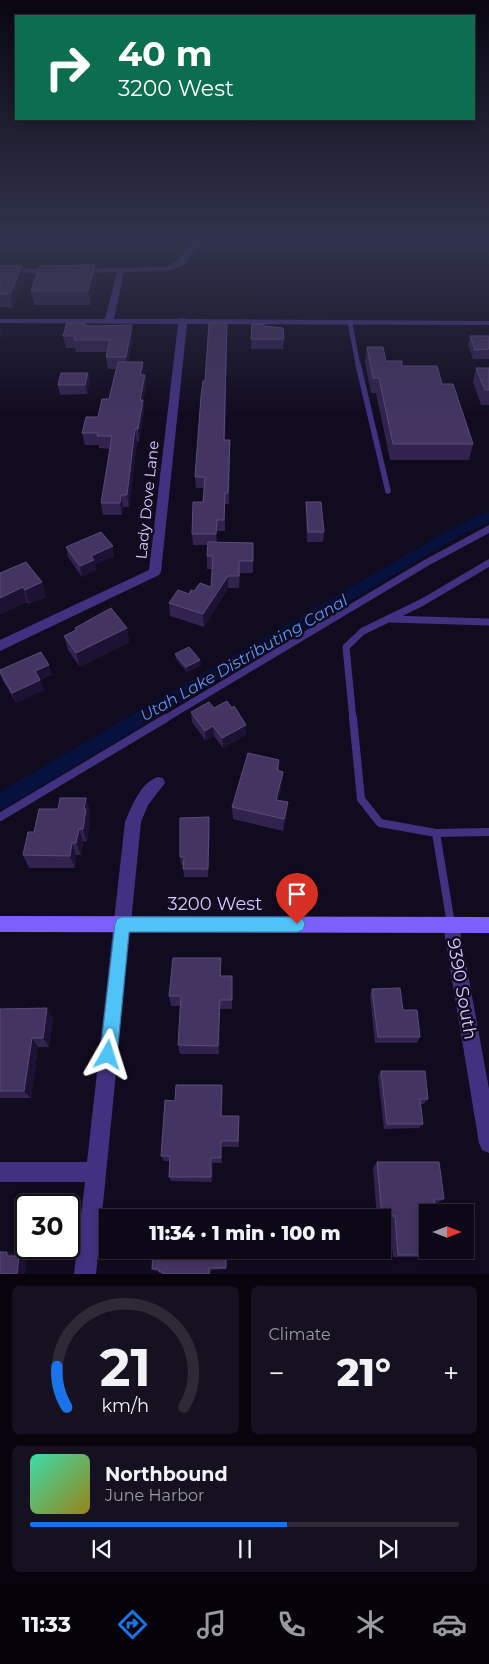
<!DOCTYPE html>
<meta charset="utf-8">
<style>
:root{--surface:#0d0817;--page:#161120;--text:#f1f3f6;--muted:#9a9aa1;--line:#2d2936;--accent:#1a73e8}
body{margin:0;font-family:Montserrat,sans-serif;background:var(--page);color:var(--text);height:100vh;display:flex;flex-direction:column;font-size:19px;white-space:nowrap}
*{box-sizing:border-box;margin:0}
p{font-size:16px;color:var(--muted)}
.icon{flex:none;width:28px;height:28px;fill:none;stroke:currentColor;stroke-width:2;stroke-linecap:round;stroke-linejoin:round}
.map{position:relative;height:1274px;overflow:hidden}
.panel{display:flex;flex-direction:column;gap:12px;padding:12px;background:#07040d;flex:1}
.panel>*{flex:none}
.banner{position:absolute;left:15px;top:15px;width:460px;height:105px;border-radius:0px;box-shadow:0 2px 8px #0003,0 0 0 1px var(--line);background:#0b6e4f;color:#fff;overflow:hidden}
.needle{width:32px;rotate:90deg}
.controls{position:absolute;left:419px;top:1204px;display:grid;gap:10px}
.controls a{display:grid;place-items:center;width:55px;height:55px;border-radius:0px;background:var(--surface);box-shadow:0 2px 8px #0003,0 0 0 1px var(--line);font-size:25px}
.speed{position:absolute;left:15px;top:1194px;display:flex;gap:10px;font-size:25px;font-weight:700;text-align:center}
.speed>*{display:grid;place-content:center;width:65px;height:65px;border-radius:50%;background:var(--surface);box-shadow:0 2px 8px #0003,0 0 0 1px var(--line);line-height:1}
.speed .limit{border:2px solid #111;border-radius:8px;background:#fff;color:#111}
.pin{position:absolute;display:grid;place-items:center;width:42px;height:42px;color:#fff;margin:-51px -21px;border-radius:50% 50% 50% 0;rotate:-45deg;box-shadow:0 0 5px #0007}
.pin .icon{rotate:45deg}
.me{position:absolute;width:55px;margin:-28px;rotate:6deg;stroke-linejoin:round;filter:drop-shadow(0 0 4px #0008)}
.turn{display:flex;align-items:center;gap:18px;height:105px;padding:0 20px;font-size:22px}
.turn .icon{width:65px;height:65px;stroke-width:2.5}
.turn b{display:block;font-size:35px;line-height:42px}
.big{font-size:38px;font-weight:800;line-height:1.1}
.panel .widget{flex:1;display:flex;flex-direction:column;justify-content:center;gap:8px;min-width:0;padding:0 18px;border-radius:8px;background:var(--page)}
.panel .dial{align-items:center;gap:0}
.dial svg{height:130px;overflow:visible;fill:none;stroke:var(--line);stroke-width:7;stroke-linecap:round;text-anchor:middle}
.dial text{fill:var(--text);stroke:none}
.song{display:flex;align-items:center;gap:15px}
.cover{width:60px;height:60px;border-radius:8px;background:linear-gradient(135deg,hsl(160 70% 55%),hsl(50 70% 35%))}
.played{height:5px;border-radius:2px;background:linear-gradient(90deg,var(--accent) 60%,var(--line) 60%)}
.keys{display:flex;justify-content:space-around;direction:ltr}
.heat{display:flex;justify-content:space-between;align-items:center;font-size:28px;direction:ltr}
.panel .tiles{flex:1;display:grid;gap:12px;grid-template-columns:1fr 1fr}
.widget:last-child{grid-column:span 2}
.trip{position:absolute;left:99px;top:1209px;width:292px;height:50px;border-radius:0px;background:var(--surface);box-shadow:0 2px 8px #0003,0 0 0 1px var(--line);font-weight:800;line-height:50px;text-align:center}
.tabs{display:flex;height:80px;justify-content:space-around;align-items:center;background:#050309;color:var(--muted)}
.tabs .icon{width:35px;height:35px}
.tabs .active{color:var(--accent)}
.tabs b{font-size:22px;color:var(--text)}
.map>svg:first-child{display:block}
</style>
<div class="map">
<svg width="489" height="1274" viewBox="0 0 489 1274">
<rect width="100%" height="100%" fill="#110b1f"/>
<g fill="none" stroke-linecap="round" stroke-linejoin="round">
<path fill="#06113d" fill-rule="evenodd" d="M489 511V522L459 536 0 811V792L449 530Z"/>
<path stroke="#413281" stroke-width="4.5" d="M350 323 358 365"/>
<path stroke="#413281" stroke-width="5.5" d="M358 364 388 491"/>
<path stroke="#413281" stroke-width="7" d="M390 619 489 622
M163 720 426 563 489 529
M353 720 346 647 363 631 421 603 489 563"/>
<path stroke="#413281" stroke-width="8" d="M353 718 361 799 380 823 436 833 489 832
M0 817 166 718
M436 833 451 924"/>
<path fill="#413281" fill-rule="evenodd" d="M196 238H203L185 264 170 271 124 272 114 319H179L183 318 187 319 489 321V325L187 324 161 572 159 575 0 651V640L149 570 178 324 0 323V319H105L117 272 80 273 76 271 77 269 166 267 179 260Z
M0 268 55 269 59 271 55 273 0 272Z
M158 777 163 778 165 783 148 805 141 822 96 1274H74L85 1182H0V1162H87L125 822C132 806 140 783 158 777Z
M451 917 457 919 459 925 489 1089V1153L482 1150 479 1143 443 925 445 919Z"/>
<path fill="#7c60ff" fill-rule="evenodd" d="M0 916 489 917V933L0 932Z"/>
</g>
<path fill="#31234e" d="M95 265 97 278 90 305H34L31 291Z
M0 266H22L25 279 13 308 0 307Z
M85 323V325L133 338 128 362 144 375H145L146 387 143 403 144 412 139 442H137L129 507H123L122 515H103L101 503 110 449 99 448V445H85L82 433 98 417 109 399 116 369H108L106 357 107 352H76L75 348H66L63 336Z
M227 323 225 440 230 451 229 504H225V531H217V542L253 543V573H240L239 588H228L204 627 170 616 169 603 194 591 211 587 213 569H207V556L208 545H193L192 534 203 502 204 488H196L195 477 205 381Z
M252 324 284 339 283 349H251Z
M470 336H489V359H473L468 345Z
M367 347 386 361 402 366 442 384 473 444 469 460H390L376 393H371L365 362Z
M476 368H489V405H481L473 382Z
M88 373 90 382 87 394 60 395 58 385Z
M306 502 324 532 323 542H307L306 512Z
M66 547 114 556 95 564 96 570 82 577 68 557Z
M0 573 42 582 46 597 29 604 27 602 0 614Z
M75 628H127L129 642 80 667 68 650 64 636 76 630Z
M175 654 200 660 201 665 187 672 176 659Z
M0 673 52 675 40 680 44 690 16 703 3 681Z
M214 708 246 725V735L223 748 214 736 205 740 192 722 191 712Z
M279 760V771L283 772 282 785 278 800 287 815 283 831 233 819 232 807Z
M86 798 90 811 89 818 90 822 87 842 83 841 81 855H76L75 868H29L23 855 34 832 58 809Z
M210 826 208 877H184L183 865H181L180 857Z
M221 958V976H232V1009H220L219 1054H180L178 1045 180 1006H171L169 996Z
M372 989 420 1037 417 1043H375L370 995Z
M0 1009 53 1018 49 1047H38L31 1098H0Z
M381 1071 428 1099 424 1104H420L423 1124 419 1128 384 1129 378 1076Z
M222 1085 223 1092 222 1116H239V1147H222V1163H213L212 1182 171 1181 169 1177 170 1161H164L161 1156 175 1101Z
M377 1162 444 1199 437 1203H434L441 1255 434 1257H393L389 1220H382V1218H377L373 1168Z
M227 1250 226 1269 211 1270 210 1274H163L159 1272V1271H156L152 1269Z"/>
<path fill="#1d1233" d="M95 265 97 278 90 305 88 291Z
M22 266 25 279 13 308 10 294Z
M227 323V334L224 451V440Z
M132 325 133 338 127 369 126 357Z
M0 327 2 334 0 338Z
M143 362 144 374 142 386 140 375Z
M88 373 90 382 87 394 85 385Z
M145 375 146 387 143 403 144 412 139 442 138 429 140 400Z
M135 429 137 442 129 507 127 495Z
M121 495 123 507 122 515 120 503Z
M217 520V545L216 534Z
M113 546 114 556 95 564 96 570 82 577 80 566 91 556Z
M228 576V588L204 627 203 614Z
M42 582 46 597 29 604 25 590Z
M23 587 27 602 0 614V598Z
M127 628 129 642 80 667 76 653Z
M200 660 201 665 187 672 186 667Z
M49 665 52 675 40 680 44 690 16 703 12 693 35 671Z
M246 725V735L223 748 222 738Z
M213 726 214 736 205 740V731Z
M283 772 282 785 275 812 276 800Z
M86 798 90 811 89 818 90 822 87 842 83 829 84 809Z
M288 802 287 815 283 831 284 819Z
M209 817 210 826 208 877V869Z
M79 829 83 841 81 855 76 843Z
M72 843 76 855 75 868 70 856Z
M220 1000V1009L219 1054 218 1046Z
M47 1008 53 1018 49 1047 43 1038Z
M32 1038 38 1047 31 1098 24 1091Z
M222 1085 223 1092 222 1123 221 1116Z
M221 1141 222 1147V1163L221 1158Z
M211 1158 213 1163 212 1182 211 1177Z
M7 1252 16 1254 15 1258 7 1256Z
M19 1256 27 1258 25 1274H17Z"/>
<path fill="#433461" stroke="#5a4c7a" d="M95 265 88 291H31L40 266Z
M0 266H22L10 294H0Z
M67 323H85L84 325 92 326 132 325 126 357H106L110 340H74L75 336H63Z
M209 323H227L224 440H230L228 493H225L224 520H217L216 534H192L193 502H203L205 477H195L201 396 203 381H205Z
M252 324H264V326L283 328 284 339H251Z
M470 336H489V349L475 350Z
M367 347H383L386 361H402V366H437L442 384H453L473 444H393L379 378H373Z
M118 362H143L140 375H145L140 400H143L138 429H135L127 495H121L120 503H101L112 436H97L98 433H82L86 417H98L102 399H109Z
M476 368H489V390H485Z
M61 373H88L85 385H58Z
M306 502H321L324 532H308Z
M101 532 113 546 91 556 94 560 80 566 66 547Z
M208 542 253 543V561H239V576H228L203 614 169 603 178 590 189 594 191 590 194 591 200 583 211 587 213 556H207Z
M26 562 42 582 25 590 23 587 0 598V573Z
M111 608 127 628 76 653 64 636 76 630 75 628Z
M189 647 200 660 186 667 175 654Z
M41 652 49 665 35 671 40 680 12 693 0 672V670Z
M227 701 232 708 234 706 246 725 222 738 213 726 205 731 191 712 209 702 214 708Z
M248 753 279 760 277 770 283 772 276 800 288 802 284 819 232 807Z
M60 798H86L84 809H86L83 829H79L76 843H72L70 856 23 855 28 832H34L39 809H58Z
M209 817 208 869H183L184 857H180V818Z
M173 958H221L220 976H232V1000H220L218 1046 178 1045 181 996H169Z
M400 988 403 1010H417L420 1037H378L372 989Z
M47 1008 43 1038H32L24 1091H0V1009Z
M381 1071H425L428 1099H420L423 1124H387Z
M176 1085H222L221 1116H239L238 1141H221V1158H211V1177H169L170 1156H161L165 1100 175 1101Z
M377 1162H439L444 1199H434L436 1212H428V1250H440L441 1255H398L395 1216H382Z
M156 1213H185V1218H155Z
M153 1250H226V1268H209V1274H163L162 1272H159V1269H152Z
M0 1252H7V1256H19L17 1274H0Z"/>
<linearGradient id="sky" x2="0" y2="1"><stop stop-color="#090611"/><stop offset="0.57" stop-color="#32344d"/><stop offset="1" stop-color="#32344d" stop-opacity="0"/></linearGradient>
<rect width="489" height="417" fill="url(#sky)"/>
<path fill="#4fc3f7" stroke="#337fa1" d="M122 917H297L303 919 305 924 303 930 297 932H129L117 1055 114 1061 108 1063 102 1061 100 1055 115 924 117 919Z"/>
<g text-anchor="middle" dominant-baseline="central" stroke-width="5" stroke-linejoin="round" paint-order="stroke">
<g font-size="15" fill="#d7c9ff" stroke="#110b1f">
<text transform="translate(147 500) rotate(-84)">Lady Dove Lane</text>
</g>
<g font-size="16" font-style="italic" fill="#5798ff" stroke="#110b1f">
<text transform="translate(244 658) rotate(-30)">Utah Lake Distributing Canal</text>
</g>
<g font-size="18" fill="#d7c9ff" stroke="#110b1f">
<text x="215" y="904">3200 West</text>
<text transform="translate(462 989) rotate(80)">9390 South</text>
</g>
</g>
</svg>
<div class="controls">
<a><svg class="needle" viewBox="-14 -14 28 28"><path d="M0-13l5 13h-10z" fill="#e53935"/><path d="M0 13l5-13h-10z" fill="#9a9aa1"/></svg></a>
</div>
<div class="speed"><div class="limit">30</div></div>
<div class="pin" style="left:297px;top:924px;background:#d93025"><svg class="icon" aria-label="arrive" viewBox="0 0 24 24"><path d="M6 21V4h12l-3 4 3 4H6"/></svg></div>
<svg class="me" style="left:108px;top:1055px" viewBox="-20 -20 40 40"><path d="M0-17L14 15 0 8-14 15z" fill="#4fc3f7" stroke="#fff" stroke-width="4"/></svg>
<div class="trip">11:34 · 1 min · 100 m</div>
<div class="banner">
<div class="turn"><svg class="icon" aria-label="right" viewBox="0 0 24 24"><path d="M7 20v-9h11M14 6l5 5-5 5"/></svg><div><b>40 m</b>3200 West</div></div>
</div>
</div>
<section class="panel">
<div class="tiles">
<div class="widget dial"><svg viewBox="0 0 100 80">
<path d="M14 69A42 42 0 1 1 86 69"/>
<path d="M14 69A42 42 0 0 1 8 44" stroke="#1a73e8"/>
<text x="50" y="56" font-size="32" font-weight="700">21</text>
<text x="50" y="72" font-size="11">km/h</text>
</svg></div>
<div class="widget"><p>Climate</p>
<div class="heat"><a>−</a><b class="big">21°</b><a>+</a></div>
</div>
<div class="widget">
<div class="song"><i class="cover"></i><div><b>Northbound</b><p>June Harbor</p></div></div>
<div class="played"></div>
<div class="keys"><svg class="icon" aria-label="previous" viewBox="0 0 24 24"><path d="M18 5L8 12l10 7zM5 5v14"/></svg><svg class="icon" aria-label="pause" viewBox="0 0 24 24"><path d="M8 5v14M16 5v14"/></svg><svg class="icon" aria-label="next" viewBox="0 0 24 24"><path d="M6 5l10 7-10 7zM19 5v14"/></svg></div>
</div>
</div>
</section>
<nav class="tabs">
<b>11:33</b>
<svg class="icon active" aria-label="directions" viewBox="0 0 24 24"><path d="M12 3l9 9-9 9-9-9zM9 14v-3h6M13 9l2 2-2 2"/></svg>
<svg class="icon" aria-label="music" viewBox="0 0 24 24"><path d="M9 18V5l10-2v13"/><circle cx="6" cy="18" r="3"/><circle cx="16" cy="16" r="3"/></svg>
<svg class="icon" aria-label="phone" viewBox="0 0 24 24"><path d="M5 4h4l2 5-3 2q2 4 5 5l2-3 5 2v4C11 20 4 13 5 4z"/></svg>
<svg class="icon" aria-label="climate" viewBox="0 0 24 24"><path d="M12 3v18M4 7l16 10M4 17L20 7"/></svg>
<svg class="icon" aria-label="car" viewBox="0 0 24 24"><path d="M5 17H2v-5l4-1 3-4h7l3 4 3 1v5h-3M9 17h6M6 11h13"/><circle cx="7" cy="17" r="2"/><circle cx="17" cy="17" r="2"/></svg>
</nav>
